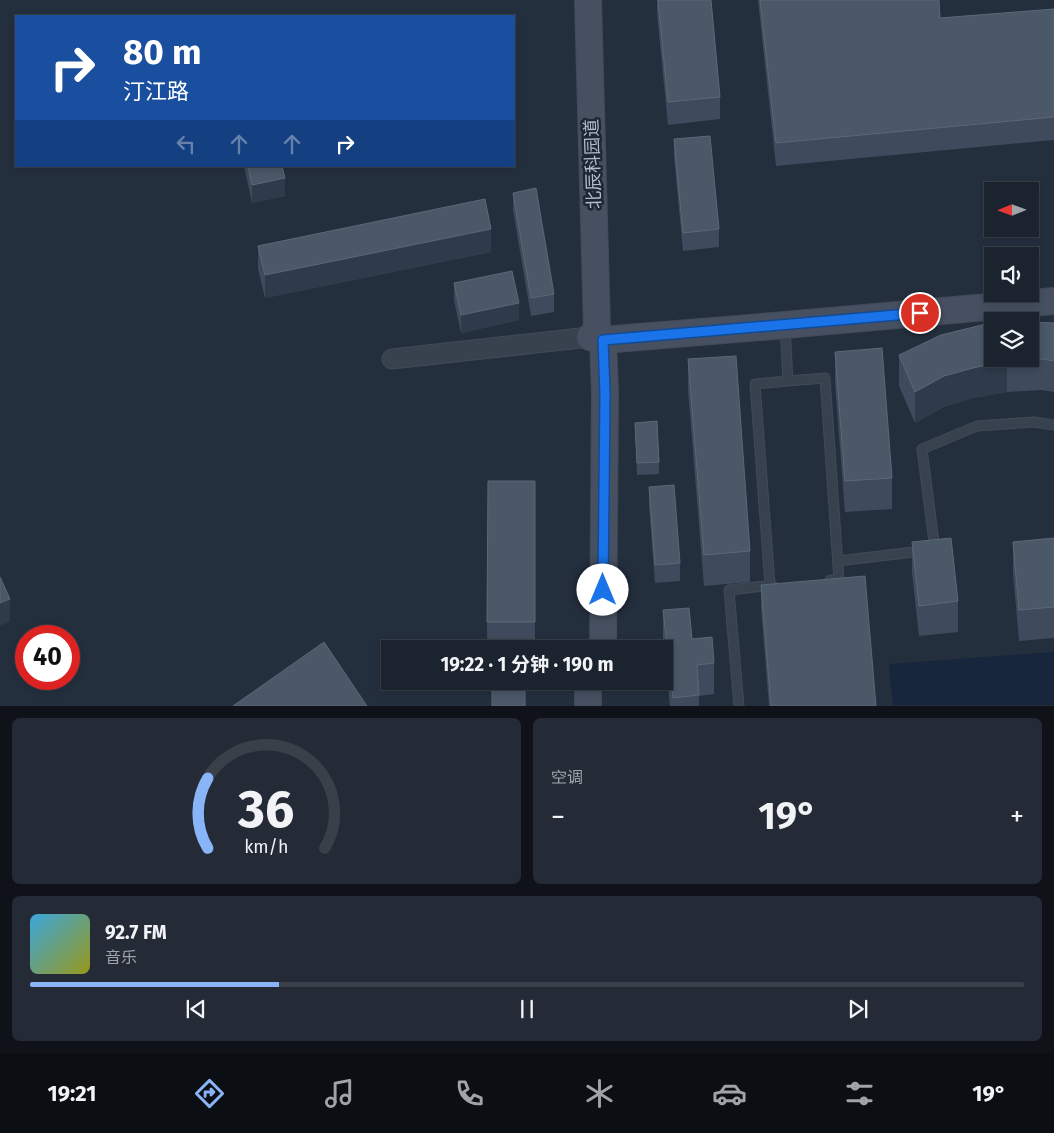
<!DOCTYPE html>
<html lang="zh">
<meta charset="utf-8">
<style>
:root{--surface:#1b232e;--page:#242b36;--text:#f1f3f6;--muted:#a0a4aa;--line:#39404a;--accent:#8ab4f8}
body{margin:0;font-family:"Fira Sans","Noto Sans SC",sans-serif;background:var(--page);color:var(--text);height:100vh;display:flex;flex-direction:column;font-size:19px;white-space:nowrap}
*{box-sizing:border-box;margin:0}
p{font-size:16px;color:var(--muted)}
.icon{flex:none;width:28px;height:28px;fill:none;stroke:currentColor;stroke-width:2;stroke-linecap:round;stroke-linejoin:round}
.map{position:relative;height:706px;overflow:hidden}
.sheet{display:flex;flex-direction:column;gap:12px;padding:12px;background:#0f1319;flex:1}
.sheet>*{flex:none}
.top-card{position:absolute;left:15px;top:15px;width:500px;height:152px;border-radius:0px;box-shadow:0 2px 8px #0003,0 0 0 1px var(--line);background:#1a4fa0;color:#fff;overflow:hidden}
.needle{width:32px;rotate:269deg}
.fabs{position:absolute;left:984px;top:182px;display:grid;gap:10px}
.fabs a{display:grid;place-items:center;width:55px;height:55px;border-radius:0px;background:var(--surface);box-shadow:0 2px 8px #0003,0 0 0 1px var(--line);font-size:25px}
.speed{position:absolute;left:15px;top:625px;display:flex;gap:10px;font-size:25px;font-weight:700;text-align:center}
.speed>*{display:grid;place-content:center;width:65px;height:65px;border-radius:50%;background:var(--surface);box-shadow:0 2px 8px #0003,0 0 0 1px var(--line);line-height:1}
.speed .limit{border:8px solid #d22;background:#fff;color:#111}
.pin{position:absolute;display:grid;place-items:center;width:42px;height:42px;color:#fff;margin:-21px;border:2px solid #fff;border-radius:50%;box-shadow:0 1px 5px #0007}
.me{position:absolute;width:55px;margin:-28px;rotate:0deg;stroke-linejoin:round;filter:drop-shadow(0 0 4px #0008)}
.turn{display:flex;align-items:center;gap:18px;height:105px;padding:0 25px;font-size:22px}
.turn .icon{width:65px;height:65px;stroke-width:2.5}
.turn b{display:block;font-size:35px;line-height:42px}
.lanes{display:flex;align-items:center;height:48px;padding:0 25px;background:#0003;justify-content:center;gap:25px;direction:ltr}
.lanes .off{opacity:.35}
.big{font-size:38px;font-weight:700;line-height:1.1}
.sheet .card{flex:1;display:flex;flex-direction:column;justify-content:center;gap:8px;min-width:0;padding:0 18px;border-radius:8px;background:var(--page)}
.sheet .dial{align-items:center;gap:0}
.dial svg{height:130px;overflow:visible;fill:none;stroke:var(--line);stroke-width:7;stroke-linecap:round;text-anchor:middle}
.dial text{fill:var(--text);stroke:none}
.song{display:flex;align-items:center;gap:15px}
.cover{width:60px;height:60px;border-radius:8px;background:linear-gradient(135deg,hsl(200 70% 55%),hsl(60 70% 35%))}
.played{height:5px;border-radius:2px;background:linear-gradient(90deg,var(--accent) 25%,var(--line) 25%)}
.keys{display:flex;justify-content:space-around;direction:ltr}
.heat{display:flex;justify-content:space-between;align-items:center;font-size:28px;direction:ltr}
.sheet .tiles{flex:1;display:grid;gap:12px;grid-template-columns:1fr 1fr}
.card:last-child{grid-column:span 2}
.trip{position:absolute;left:381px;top:640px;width:292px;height:50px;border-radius:0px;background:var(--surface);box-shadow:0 2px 8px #0003,0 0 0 1px var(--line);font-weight:700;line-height:50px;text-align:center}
.tabs{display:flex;height:80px;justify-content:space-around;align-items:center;background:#0b0e12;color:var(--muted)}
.tabs .icon{width:35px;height:35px}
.tabs .on{color:var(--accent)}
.tabs b{font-size:22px;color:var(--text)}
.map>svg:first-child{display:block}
</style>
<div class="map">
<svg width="1054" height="706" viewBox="0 0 1054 706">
<rect width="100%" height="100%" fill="#242f3e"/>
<path fill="#17263c" d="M1054 652V705H893L889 664Z"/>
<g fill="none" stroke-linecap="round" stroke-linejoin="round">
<g stroke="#414a57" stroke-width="11">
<path id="lane" d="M785 327 788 381 825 378 839 580H830
M935 550 922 449 977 426 1034 422 1054 425
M838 561 922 551
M770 585 755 384 788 381
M739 706 729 590 772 585"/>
</g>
<g stroke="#414a57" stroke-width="21">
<path id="street" d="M392 359 590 337"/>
</g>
<g stroke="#414a57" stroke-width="28">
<path id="secondary" d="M588 0 597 329 603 340 605 393 603 649
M590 337 603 340 785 325 1054 301
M588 706V681"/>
</g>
<use href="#lane" stroke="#38414e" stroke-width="9"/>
<use href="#street" stroke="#38414e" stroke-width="19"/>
<use href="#secondary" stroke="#465061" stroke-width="26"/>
</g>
<path fill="#3f4b5c" d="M657 0H711L720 97V119L668 125 657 14Z
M758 0H939L940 18 1054 9V140L776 166Z
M674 139 719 229V247L683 251 674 157Z
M244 166H282L285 196 252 203Z
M513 193 554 294V312L531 316 513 210Z
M258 246 491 252 265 298 258 269Z
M454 283 519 320 461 333 454 300Z
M1054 323V392L1042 390 1007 392 973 398 944 407 915 423 899 386V355Z
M835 352 892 478V509L845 512 835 383Z
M688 359 750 551V582L704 586 688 390Z
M635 423 659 462V474L637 475Z
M488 481H535V644L487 645Z
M649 487 680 563V581L655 583 649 505Z
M1054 538V638L1019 641 1013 573V542Z
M912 542 958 601V632L919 636 912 573Z
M761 585 876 706H769L761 608Z
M663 610 692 639 714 663V694L699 696V706H670L665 656V649H664L663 641Z"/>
<path fill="#2f3b4b" d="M285 178V196L252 203V185Z
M491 229V252L265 298V275Z
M519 303V320L461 333V315Z
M1007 361V392L973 398 944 407 915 423V392L944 376 973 368Z
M10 599V621L0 626V603Z"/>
<path fill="#4b5868" stroke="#5c6777" d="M658 0H711L720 97 668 102Z
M760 0H939L940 18 1054 9V117L776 143Z
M710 136 719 229 683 233 674 139Z
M248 166H282L285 178 252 185Z
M536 188 554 294 531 298 513 193Z
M485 199 491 229 265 275 258 246Z
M512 271 519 303 461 315 454 283Z
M1030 322 1054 323V361L1042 359 1007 361 973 368 944 376 915 392 899 355 941 335 986 324H992V359H1030Z
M882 348 892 478 845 481 835 352Z
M736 356 750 551 704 555 688 359Z
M657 421 659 462 637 463 635 423Z
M488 481H535V622H487Z
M674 485 680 563 655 565 649 487Z
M951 538 958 601 919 606 912 542Z
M1054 538V607L1019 610 1013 542Z
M865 576 876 706H771L761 585Z
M0 577 10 599 0 603Z
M689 608 692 639 712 637 714 663 697 665 699 695 673 698 663 610Z
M324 642 367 706H233Z
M492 681H525V706H492Z"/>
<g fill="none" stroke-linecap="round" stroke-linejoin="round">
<g stroke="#114b97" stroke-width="12">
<path id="route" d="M603 590 605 393 603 340 920 313"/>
</g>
<use href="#route" stroke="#1a73e8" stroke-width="9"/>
</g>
<g text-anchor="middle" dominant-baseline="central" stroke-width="5" stroke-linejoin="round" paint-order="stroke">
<g font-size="18" fill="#b4bcc9" stroke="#1d2633">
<text transform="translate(593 164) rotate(-92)">北辰科园道</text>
</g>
</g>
</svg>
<div class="fabs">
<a><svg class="needle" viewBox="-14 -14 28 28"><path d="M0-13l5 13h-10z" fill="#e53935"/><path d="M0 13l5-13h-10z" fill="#a0a4aa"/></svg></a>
<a><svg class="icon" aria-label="sound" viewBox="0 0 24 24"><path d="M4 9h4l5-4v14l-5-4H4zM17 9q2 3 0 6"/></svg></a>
<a><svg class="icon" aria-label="layers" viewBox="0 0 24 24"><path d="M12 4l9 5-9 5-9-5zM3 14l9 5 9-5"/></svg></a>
</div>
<div class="speed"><div class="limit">40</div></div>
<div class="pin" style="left:920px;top:313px;background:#d93025"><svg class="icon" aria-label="arrive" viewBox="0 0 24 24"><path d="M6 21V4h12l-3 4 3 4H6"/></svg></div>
<svg class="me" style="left:603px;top:590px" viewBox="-20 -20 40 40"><circle r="19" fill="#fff"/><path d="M0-13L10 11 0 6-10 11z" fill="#1a73e8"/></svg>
<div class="trip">19:22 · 1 分钟 · 190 m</div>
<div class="top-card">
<div class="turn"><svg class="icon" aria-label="right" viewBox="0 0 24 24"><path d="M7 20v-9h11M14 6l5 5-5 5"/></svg><div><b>80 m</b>汀江路</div></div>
<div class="lanes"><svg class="icon off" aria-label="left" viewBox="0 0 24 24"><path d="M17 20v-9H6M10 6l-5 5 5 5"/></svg><svg class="icon off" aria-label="ahead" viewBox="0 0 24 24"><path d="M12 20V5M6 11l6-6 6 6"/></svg><svg class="icon off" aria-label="ahead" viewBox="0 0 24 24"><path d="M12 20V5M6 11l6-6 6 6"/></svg><svg class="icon" aria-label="right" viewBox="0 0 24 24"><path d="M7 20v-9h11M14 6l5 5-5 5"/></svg></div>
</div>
</div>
<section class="sheet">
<div class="tiles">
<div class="card dial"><svg viewBox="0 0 100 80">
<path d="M14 69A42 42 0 1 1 86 69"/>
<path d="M14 69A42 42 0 0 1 14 26" stroke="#8ab4f8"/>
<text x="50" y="56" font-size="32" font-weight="700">36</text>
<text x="50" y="72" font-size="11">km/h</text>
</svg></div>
<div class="card"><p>空调</p>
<div class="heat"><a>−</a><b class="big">19°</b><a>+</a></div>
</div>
<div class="card">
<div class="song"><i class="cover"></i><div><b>92.7 FM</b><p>音乐</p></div></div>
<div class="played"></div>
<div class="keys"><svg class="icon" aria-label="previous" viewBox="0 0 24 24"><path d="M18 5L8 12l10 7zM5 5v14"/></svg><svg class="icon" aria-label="pause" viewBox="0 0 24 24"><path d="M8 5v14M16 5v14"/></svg><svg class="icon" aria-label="next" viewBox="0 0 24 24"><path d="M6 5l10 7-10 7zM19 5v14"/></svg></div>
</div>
</div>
</section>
<nav class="tabs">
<b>19:21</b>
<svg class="icon on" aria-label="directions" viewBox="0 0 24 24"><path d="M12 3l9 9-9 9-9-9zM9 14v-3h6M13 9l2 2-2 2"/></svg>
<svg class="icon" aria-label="music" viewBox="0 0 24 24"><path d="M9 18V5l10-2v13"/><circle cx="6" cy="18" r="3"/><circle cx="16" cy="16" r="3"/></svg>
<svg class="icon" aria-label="phone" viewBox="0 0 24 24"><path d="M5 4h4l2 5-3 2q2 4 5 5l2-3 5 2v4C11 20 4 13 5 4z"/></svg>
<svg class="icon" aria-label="climate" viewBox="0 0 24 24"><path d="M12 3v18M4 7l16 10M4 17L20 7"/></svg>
<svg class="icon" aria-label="car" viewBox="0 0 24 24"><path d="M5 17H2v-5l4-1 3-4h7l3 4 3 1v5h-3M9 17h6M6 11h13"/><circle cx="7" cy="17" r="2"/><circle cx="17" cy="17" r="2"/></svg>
<svg class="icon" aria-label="filters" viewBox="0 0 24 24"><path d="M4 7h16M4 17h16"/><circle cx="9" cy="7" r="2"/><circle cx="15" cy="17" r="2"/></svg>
<b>19°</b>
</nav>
